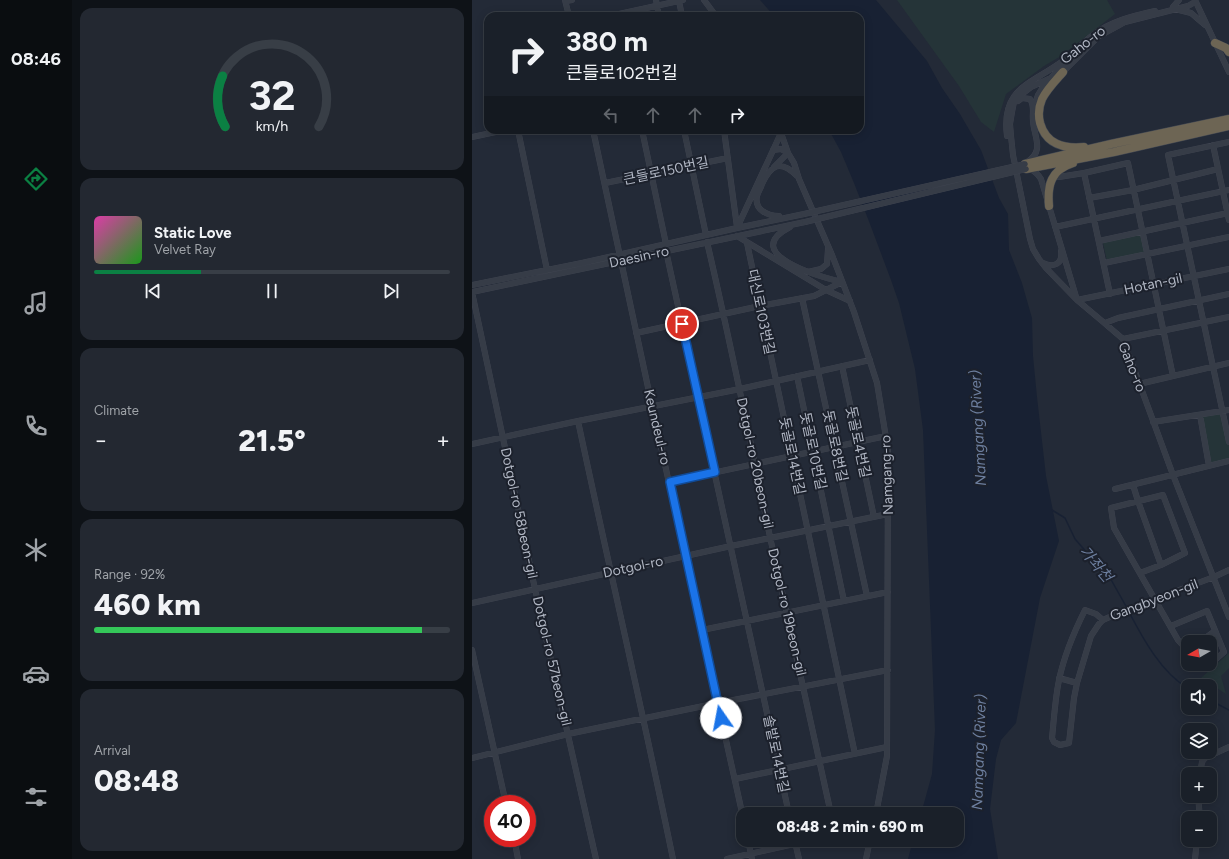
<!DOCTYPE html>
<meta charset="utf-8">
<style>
:root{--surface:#1a2029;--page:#232831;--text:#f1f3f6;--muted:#9fa3a8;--line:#383e46;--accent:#0b8043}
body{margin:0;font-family:Figtree,"Noto Sans KR",sans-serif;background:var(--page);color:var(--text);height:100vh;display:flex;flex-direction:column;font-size:15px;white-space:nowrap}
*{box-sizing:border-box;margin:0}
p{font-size:13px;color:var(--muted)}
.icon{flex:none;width:22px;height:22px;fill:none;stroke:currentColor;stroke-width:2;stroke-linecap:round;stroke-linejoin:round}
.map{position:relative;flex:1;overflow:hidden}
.panel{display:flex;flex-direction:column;gap:8px;padding:8px;background:#0e1217;width:400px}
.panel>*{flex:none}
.hud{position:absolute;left:12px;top:12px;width:380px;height:122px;border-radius:12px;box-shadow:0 2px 10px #0003,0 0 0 1px var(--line);background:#1a2029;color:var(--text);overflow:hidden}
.needle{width:26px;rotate:261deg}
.controls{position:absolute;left:709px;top:635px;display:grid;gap:8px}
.controls a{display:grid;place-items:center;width:36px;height:36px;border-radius:8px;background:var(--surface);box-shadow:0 2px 10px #0003,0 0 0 1px var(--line);font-size:20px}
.speed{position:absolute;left:12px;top:795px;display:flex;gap:8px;font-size:20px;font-weight:700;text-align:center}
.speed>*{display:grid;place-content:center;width:52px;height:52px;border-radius:50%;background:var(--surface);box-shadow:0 2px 10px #0003,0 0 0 1px var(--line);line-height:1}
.speed .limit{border:6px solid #d22;background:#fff;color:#111}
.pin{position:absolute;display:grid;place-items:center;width:34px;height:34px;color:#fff;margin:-17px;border:2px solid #fff;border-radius:50%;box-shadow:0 1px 4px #0007}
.me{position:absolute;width:44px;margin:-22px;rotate:348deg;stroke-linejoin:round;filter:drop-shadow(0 0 3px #0008)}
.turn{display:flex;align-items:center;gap:14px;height:84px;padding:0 16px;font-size:18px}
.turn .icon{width:52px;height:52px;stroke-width:2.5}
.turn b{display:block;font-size:28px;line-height:34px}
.lanes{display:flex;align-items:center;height:38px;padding:0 16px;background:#0003;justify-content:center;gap:20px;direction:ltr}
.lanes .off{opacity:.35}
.big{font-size:30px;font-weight:800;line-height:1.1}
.panel .tile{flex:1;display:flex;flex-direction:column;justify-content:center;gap:6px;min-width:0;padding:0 14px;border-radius:12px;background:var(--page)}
.panel .dial{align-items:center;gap:0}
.dial svg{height:104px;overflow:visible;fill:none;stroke:var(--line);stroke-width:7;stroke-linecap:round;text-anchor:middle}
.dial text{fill:var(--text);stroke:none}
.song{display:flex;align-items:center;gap:12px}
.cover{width:48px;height:48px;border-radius:6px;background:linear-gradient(135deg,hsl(320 70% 55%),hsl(120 70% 35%))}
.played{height:4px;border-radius:2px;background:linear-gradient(90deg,var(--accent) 30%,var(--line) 30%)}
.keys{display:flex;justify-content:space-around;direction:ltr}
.heat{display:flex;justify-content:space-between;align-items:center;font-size:22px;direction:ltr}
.charge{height:6px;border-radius:3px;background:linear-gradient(90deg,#34c759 92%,var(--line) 0)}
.trip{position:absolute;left:264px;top:807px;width:228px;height:40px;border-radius:12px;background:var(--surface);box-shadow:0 2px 10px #0003,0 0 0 1px var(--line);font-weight:800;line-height:40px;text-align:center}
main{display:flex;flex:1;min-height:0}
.menu{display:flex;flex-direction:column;width:72px;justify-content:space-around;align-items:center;background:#0a0d10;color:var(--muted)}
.menu .icon{width:28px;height:28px}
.menu .active{color:var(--accent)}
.menu b{font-size:18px;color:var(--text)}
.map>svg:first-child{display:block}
</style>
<main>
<nav class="menu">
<b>08:46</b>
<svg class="icon active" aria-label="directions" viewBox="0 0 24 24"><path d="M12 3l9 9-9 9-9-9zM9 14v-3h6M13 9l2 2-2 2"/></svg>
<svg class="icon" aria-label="music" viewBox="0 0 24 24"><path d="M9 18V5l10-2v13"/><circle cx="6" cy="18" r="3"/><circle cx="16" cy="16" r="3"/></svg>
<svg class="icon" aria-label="phone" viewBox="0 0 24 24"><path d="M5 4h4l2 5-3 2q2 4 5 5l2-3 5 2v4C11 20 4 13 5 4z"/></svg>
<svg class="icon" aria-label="climate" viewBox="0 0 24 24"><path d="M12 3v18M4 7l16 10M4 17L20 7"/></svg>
<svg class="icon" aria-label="car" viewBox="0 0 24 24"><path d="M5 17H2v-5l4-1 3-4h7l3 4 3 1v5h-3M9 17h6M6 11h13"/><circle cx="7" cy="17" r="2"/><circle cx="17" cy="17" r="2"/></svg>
<svg class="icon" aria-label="filters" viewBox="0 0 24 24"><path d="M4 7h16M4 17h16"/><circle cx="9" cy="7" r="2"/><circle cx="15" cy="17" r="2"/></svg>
</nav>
<section class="panel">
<div class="tile dial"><svg viewBox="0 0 100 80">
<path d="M14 69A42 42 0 1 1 86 69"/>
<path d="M14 69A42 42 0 0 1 12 30" stroke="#0b8043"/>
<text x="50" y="56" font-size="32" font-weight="700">32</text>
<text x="50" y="72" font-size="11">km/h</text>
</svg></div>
<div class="tile">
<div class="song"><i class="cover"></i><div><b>Static Love</b><p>Velvet Ray</p></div></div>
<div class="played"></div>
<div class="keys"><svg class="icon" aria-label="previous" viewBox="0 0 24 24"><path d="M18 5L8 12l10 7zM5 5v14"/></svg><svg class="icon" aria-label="pause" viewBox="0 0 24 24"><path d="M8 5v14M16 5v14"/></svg><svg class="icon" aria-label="next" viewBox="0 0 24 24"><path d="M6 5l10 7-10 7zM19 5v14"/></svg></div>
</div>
<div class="tile"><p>Climate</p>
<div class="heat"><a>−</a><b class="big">21.5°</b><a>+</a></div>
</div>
<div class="tile"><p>Range · 92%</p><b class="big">460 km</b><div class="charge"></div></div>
<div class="tile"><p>Arrival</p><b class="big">08:48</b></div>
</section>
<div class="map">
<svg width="757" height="859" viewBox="0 0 757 859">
<rect width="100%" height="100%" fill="#232a37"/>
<path fill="#253438" d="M425 0H635L643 14 589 56 572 66 534 94 522 132 509 122 487 86Z
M669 234 673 253 635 261 631 243Z
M750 413 757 445V460L737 465 729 416Z
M757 653V668L749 676 754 694 729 678Z"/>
<path fill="#182133" d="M288 0H404L455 61 470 88 488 114 509 150 527 198 536 214 537 250 550 283 560 318 561 356 565 397 574 476 587 541 568 598 544 723 529 740 524 759 518 809 526 859H436L441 840H485V814H449L460 774 463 730 451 430 443 369 427 303 419 280 398 224 382 183 369 152 357 130H388V16H302Z"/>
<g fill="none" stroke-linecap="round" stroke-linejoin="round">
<path stroke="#182133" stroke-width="1.5" d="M580 510 593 518 603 539 617 555 637 576 655 608
M657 612C670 637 690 674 716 688
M738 700 757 710"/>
<g stroke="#404551" stroke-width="6">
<path id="minor" d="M93 0 97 16
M184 0 187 16
M232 0 244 16
M723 0 757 72
M94 1 100 0
M207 1 210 16
M723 2 716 6 653 22 644 27 627 36 590 73 559 87 546 97 542 102 540 112 538 124 539 136 541 155 558 239 561 249 567 259 574 268 605 300 630 321 651 339 701 475 757 617
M701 7 707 0
M707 10 719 13 733 25
M138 16 211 0
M546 101 550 98 558 99C563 106 560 113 561 121 562 137 573 151 555 162
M562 107 566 95 571 87 593 62
M46 130 75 270
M121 130 180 406 271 817
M170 130 194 244
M212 130 234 235
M252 130 265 227
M308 130 316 153 322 163 327 179 360 255 382 312 405 383 416 450 415 756 404 814
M535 136C529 89 557 85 588 63 600 55 609 44 621 35 639 21 661 16 683 11
M0 137 33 130
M757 142 696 155 757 442
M741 145 757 220
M301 150 309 149 316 153 302 167
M557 169C563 171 566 174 569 179L605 300 757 269
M612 173 638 294
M582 176 587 177 612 173 656 163 701 376
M133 183 256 158
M617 198 661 190 746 169
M307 216C296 216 282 210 285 196 286 192 289 188 290 184 299 165 308 159 325 176
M318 227C266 254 349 277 370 282
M583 227 757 190
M265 228 309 133
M265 236 354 290 378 301
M627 241 756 213
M235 242C258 340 278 439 298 537 318 629 339 721 359 814
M275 243 383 754
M194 251 317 814
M571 263C582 268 591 264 589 251
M632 263 757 237
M336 272 349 269 355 264 356 249
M0 285 110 263 265 228 332 214
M0 292 63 589 124 859
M0 292 333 222
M330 298 395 596
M633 323 646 318 757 294
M164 333 288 306 342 296 370 282
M651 339 757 317
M370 366 402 517
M325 376 372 601
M667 384 757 363
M728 415 737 466
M106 421C137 567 171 713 201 859
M681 422 757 410
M0 444 106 421 268 389 398 360
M198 482 414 436
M661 485 666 501 689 565
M643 489 757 461
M668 573 689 565 713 553 691 495 639 508 642 528 706 640 716 651
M0 603 259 546 416 514
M631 620 624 614 613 610C602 632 592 656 587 680 583 699 582 719 580 738L582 742 588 745 597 743 602 698 605 683 619 636 627 624 631 620 642 615 675 602 742 577 757 570
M699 626 735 611 752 652 735 667 732 664
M230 630 416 592
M728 642 743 631
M0 650 34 804
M587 678 605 683
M0 758 96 734 246 703 416 670
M728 774 730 762 733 758 757 747
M263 779 415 747
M726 796 728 818
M42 838 46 859
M276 840 280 859
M323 842 327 859
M255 859 340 840
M394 859 398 840
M723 859 725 840"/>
</g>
<g stroke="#414752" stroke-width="9">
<path id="highway" d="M743 43 754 48 757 52
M591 72C584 80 575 89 570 99 567 106 566 115 568 123 574 144 591 149 612 147
M553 164 639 144 757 119
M554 169 642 152 757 126
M577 206C575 185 579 170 601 163"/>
</g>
<use href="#minor" stroke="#363c47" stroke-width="5.5"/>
<use href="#highway" stroke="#6d6554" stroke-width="8"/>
<g stroke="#404551" stroke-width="6" stroke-linecap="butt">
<path id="minor-bridge" d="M332 214 553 164
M333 222 554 169"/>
</g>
<use href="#minor-bridge" stroke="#363c47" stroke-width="5.5"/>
</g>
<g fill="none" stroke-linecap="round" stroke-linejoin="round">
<g stroke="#114b97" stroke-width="10">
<path id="route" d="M210 324 243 472 198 482 249 718"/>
</g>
<use href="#route" stroke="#1a73e8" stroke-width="7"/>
</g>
<g text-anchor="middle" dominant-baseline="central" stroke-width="4" stroke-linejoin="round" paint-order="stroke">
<g font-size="14" fill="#b1b7c4" stroke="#1c212c">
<text transform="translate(611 45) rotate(-38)">Gaho-ro</text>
<text transform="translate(194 171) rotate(-12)">큰들로150번길</text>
<text transform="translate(167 257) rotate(-12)">Daesin-ro</text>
<text transform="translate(681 284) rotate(-12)">Hotan-gil</text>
<text transform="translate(289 312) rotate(78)">대신로103번길</text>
<text transform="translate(660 367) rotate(68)">Gaho-ro</text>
<text transform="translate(185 427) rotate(77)">Keundeul-ro</text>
<text transform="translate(386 442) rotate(78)">돗골로4번길</text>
<text transform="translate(363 446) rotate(78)">돗골로8번길</text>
<text transform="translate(341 451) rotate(78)">돗골로10번길</text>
<text transform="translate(320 456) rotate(78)">돗골로14번길</text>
<text transform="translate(283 463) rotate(78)">Dotgol-ro 20beon-gil</text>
<text transform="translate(415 475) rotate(-92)">Namgang-ro</text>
<text transform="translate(47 513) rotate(78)">Dotgol-ro 58beon-gil</text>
<text transform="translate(161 567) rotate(-12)">Dotgol-ro</text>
<text transform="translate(682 600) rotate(-21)">Gangbyeon-gil</text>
<text transform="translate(315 612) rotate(77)">Dotgol-ro 19beon-gil</text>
<text transform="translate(80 661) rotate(77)">Dotgol-ro 57beon-gil</text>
<text transform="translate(304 754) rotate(78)">솔밭로14번길</text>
</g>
<g font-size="15" font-style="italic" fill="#6d7f9f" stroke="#1c212c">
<text transform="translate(506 428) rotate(-93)">Namgang (River)</text>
<text transform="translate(624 564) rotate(50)">가좌천</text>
<text transform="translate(507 752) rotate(-88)">Namgang (River)</text>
</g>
</g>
</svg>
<div class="controls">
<a><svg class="needle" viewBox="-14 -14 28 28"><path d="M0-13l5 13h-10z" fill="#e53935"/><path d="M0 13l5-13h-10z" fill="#9fa3a8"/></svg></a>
<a><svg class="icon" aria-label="sound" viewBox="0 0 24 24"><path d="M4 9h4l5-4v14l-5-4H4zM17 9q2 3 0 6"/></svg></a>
<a><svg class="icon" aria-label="layers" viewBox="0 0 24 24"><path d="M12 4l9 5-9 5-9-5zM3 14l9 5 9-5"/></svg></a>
<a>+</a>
<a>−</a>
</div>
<div class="speed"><div class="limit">40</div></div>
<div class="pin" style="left:210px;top:324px;background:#d93025"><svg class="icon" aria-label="arrive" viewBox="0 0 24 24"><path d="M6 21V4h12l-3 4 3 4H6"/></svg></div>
<svg class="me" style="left:249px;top:718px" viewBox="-20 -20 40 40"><circle r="19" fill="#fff"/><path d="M0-13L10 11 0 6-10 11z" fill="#1a73e8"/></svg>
<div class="trip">08:48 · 2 min · 690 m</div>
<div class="hud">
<div class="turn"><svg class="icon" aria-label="right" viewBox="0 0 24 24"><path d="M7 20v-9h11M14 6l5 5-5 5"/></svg><div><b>380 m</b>큰들로102번길</div></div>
<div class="lanes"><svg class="icon off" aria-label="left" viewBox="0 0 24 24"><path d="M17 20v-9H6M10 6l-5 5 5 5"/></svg><svg class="icon off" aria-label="ahead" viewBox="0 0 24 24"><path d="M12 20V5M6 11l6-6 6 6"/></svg><svg class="icon off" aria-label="ahead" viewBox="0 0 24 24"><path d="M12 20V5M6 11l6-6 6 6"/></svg><svg class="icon" aria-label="right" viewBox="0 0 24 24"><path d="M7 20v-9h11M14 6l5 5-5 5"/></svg></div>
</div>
</div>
</main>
